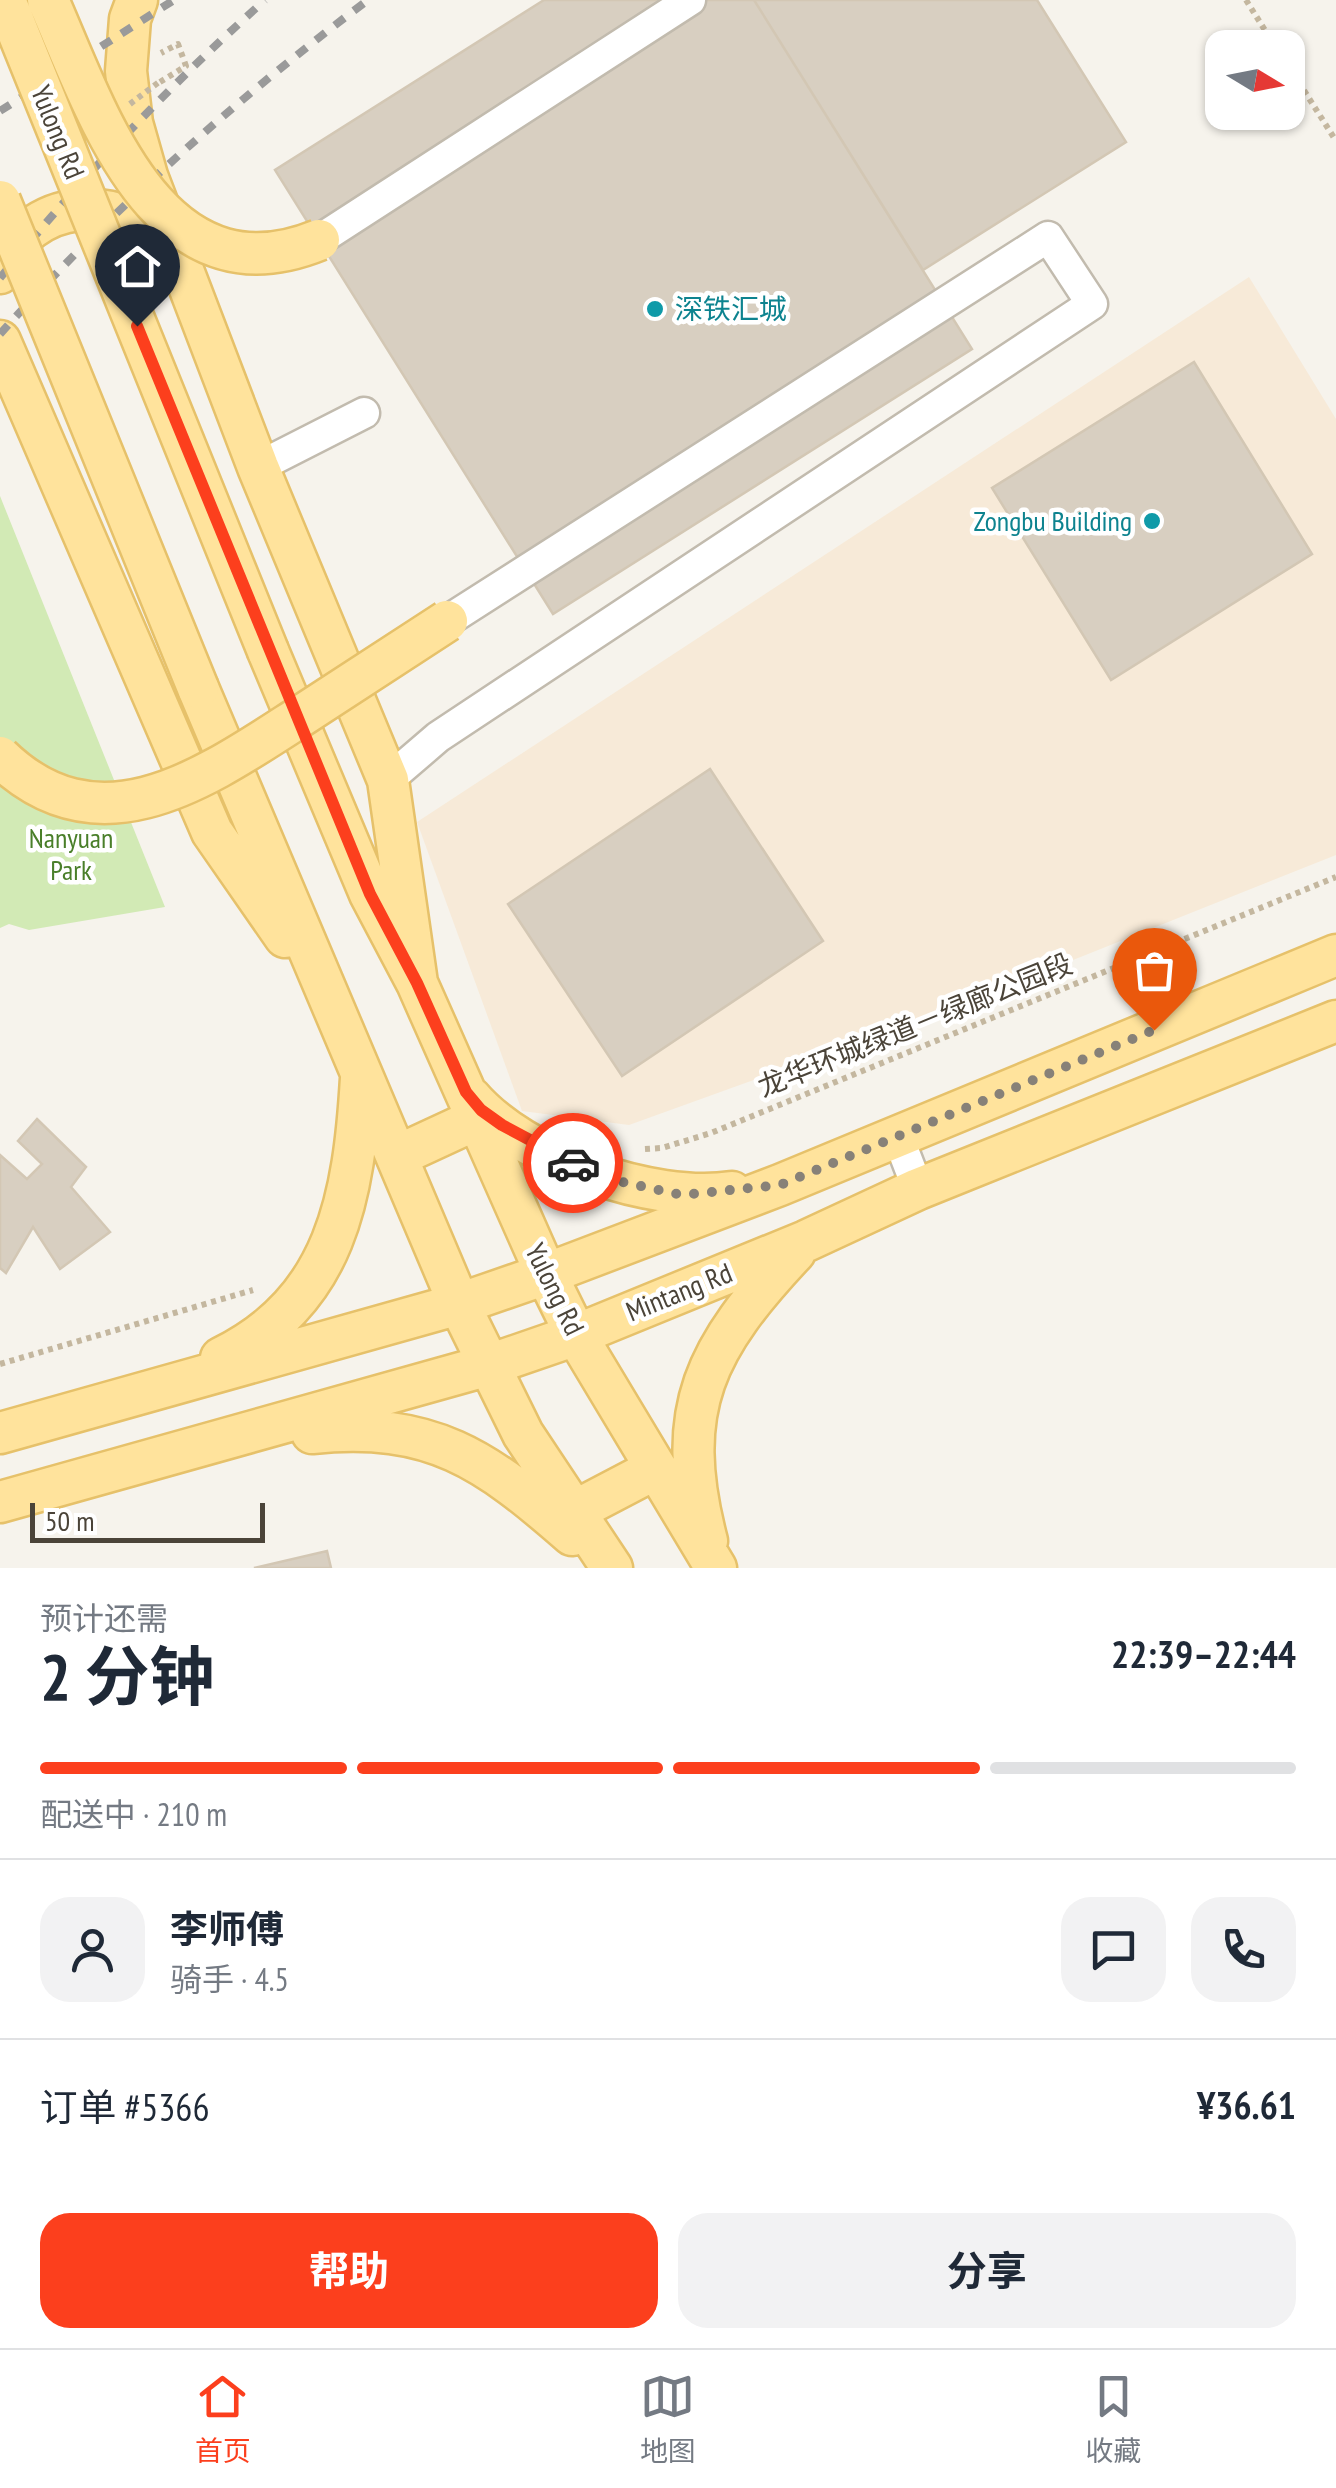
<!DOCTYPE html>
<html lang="zh">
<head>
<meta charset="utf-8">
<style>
  body { margin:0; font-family:"PT Sans Narrow","Noto Sans SC",sans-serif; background:#f2f2f3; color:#1f2937; height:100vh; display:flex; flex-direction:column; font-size:38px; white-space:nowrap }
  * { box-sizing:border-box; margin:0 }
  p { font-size:32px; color:#747a83 }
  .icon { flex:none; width:55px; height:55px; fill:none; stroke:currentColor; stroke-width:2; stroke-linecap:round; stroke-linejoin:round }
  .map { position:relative; height:1568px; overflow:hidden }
  .drawer { display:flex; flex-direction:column; background:#fff; flex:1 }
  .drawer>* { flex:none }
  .needle { width:65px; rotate:100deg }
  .controls { position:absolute; left:1205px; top:30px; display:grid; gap:20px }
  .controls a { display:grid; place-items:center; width:100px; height:100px; border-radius:20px; background:#fff; box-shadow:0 2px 8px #0004; font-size:50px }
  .scale { position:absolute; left:30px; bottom:25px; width:235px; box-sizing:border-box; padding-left:10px; border:5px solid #4b4439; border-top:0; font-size:28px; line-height:35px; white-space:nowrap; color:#4b4439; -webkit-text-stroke:8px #fff; paint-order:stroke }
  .pin { position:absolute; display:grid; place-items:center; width:85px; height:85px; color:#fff; margin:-102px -42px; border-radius:50% 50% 50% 0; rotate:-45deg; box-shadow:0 0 10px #0007 }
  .pin .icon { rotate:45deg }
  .courier { position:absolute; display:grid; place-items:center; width:100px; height:100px; margin:-50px; border:8px solid #fc3f1d; border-radius:50%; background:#fff; color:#222; box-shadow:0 2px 12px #0007 }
  .headline em { font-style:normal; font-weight:700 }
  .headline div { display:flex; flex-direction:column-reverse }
  .headline { display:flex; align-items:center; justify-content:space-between; height:170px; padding:0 40px }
  h1 { font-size:65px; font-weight:700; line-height:75px }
  .bar { display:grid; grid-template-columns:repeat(4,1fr); gap:15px 10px; align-content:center; height:120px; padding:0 40px }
  .bar i { height:12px; border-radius:8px; background:#e0e1e3 }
  .bar .current { background:#fc3f1d }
  .bar p { grid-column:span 4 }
  .line { display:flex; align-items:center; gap:25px; padding:0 40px; border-top:2px solid #e0e1e3 }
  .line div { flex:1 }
  .round { display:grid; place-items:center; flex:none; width:105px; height:105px; border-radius:30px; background:#f2f2f3 }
  .button { display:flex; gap:20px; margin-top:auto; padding:20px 40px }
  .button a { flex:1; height:115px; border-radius:30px; background:#fc3f1d; color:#fff; font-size:40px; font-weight:700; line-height:115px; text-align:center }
  .button a+a { background:#f2f2f3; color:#1f2937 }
  .menu { display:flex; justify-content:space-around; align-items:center; height:140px; border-top:2px solid #e0e1e3; background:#fff; font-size:28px; color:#747a83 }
  .menu a { display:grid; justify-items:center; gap:5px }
  .menu .current { color:#fc3f1d }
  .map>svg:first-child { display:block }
  .commercial { fill:#f7ead8 }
  .green { fill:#d2eab5 }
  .building { fill:#d8cfc1; stroke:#d3c7b4; stroke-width:2.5 }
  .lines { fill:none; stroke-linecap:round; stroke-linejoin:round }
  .minor-casing { stroke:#c2bbae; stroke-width:35 }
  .major-casing { stroke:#e6c16a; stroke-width:45 }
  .path { stroke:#c4b79f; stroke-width:6; stroke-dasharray:5 5; stroke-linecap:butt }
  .minor { stroke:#fff; stroke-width:30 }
  .major { stroke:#ffe39c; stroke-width:40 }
  .rail { stroke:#9a9a9a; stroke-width:8; stroke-dasharray:12 12; stroke-linecap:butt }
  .major-bridge-casing { stroke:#e6c16a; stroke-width:45; stroke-linecap:butt }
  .path-bridge { stroke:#c4b79f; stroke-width:6; stroke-dasharray:5 5; stroke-linecap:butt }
  .major-bridge { stroke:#ffe39c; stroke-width:40 }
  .done { stroke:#878178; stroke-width:10; stroke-dasharray:0 18 }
  .route { stroke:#fc3f1d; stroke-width:12 }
  .culture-dot { fill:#0f9aa8; stroke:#fff; stroke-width:4 }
  .labels { text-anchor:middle; stroke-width:9; stroke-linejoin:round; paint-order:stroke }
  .street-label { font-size:28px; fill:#4b4439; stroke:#fff }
  .culture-label { font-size:28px; fill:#0d838f; stroke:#fff; text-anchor:start }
  .park-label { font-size:28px; fill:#4a7f2a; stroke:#fff }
</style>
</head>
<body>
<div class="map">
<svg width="1336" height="1568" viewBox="0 0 1336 1568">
  <rect width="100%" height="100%" fill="#f6f3ec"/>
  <path class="commercial" d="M1249 277 1336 419V855L950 1009 629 1125 522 1111 417 822Z"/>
  <path class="green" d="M0 496 165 907 29 930 9 924 0 928Z"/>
  <path class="building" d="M544 0H754L972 349 553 614 275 170Z
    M754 0H1037L1126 142 923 270Z
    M1194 362 1312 554 1111 680 992 488Z
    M710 769 823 941 622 1076 508 904Z
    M37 1119 86 1167 71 1187 110 1232 60 1269 33 1227 6 1273 0 1268V1155L27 1179 42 1164 18 1141Z
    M327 1551 331 1568H254Z"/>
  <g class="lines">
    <g class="minor-casing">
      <path id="minor" d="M319 240 690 0
        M258 467 364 413
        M388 780 438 737 1092 304 1048 237 447 621
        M898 1137 918 1189"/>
    </g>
    <g class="major-casing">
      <path id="major" d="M137 0 130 19 126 71 132 123 147 176 258 467 388 780 417 983
        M0 273C26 196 126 189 171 252
        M0 341 212 832 285 937
        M268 651 370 894 417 983 546 1274 576 1335 716 1568
        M198 688 459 1304 523 1434 612 1568
        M470 1097C523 1159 652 1204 732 1192
        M397 1156 477 1119
        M221 1358C337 1301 354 1196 361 1078
        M0 1433 459 1304 546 1274 780 1185 1336 955
        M312 1433C432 1421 485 1459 572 1535
        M0 1502 489 1365 576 1335 806 1241 918 1189 1336 1021
        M573 1512 655 1469
        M707 1541C672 1408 706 1347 795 1252"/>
    </g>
    <path class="path" d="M1246 0 1276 48
      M1288 65 1336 141
      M160 82 186 66 178 44 161 53
      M645 1149 662 1148 711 1133 1336 877
      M0 1364 253 1290"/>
    <use href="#minor" class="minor"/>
    <use href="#major" class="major"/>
    <path class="rail" d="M0 19 30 0
      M0 111 174 0
      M0 278C81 178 169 86 265 0
      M0 334C111 210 235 100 368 0"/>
    <g class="major-bridge-casing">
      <path id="major-bridge" d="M5 0 268 651
        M48 0C97 111 157 306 319 240
        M0 201 198 688
        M0 757C99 853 205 778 298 718 347 686 397 654 447 621"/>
    </g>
    <path class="path-bridge" d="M130 104 159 82"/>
    <use href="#major-bridge" class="major-bridge"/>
  </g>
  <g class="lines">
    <path class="done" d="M573 1163 622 1182 682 1195 780 1185 1154 1030"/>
    <path class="route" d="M137 326 370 894 417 983 466 1092 481 1110 502 1125 573 1163"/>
  </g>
  <g class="culture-dot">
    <circle cx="655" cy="309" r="10"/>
    <circle cx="1152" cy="521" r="10"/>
  </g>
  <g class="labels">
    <g class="street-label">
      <text transform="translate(58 132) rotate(68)" y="10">Yulong Rd</text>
      <text transform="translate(915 1025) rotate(-22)" y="10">龙华环城绿道－绿廊公园段</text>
      <text transform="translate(555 1289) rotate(64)" y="10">Yulong Rd</text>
      <text transform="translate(679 1292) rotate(-22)" y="10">Mintang Rd</text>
    </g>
    <g class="culture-label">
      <text x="675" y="319">深铁汇城</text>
      <text x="1132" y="531" text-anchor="end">Zongbu Building</text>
    </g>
    <g class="park-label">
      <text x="71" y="848">Nanyuan<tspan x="71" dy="32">Park</tspan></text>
    </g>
  </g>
</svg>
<div class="controls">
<a><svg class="needle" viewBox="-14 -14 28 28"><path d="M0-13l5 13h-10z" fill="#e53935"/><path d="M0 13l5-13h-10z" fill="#747a83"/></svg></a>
</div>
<div class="scale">50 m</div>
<div class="pin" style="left:1154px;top:1030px;background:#ea580c"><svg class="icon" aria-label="bag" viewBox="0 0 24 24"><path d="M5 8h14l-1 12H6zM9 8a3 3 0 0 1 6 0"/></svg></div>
<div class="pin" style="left:137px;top:326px;background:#1f2937"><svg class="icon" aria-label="home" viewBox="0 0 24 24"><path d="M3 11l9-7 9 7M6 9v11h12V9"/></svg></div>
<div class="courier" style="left:573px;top:1163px"><svg class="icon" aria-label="car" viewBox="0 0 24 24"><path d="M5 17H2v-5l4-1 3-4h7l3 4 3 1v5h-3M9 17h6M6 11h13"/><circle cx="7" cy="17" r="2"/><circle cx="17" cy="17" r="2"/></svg></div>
</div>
<section class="drawer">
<div class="headline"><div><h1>2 分钟</h1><p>预计还需</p></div><em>22:39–22:44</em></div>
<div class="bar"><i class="current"></i><i class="current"></i><i class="current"></i><i></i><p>配送中 · 210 m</p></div>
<div class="line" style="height:180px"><a class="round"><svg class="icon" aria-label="person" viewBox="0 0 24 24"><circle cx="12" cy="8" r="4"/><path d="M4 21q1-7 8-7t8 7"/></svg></a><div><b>李师傅</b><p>骑手 · 4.5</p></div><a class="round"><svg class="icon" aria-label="chat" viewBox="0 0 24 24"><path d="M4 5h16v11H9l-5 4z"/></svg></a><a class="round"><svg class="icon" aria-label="phone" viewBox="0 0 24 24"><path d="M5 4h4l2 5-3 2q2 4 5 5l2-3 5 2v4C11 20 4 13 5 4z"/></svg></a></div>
<div class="line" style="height:130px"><div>订单 #5366</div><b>¥36.61</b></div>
<div class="button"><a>帮助</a><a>分享</a></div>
</section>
<nav class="menu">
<a class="current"><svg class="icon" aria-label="home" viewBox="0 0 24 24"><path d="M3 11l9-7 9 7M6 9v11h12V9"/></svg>首页</a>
<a><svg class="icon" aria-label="map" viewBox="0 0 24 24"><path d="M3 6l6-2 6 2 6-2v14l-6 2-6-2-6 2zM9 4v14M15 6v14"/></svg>地图</a>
<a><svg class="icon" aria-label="saved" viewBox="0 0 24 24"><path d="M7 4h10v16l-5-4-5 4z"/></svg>收藏</a>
</nav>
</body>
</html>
